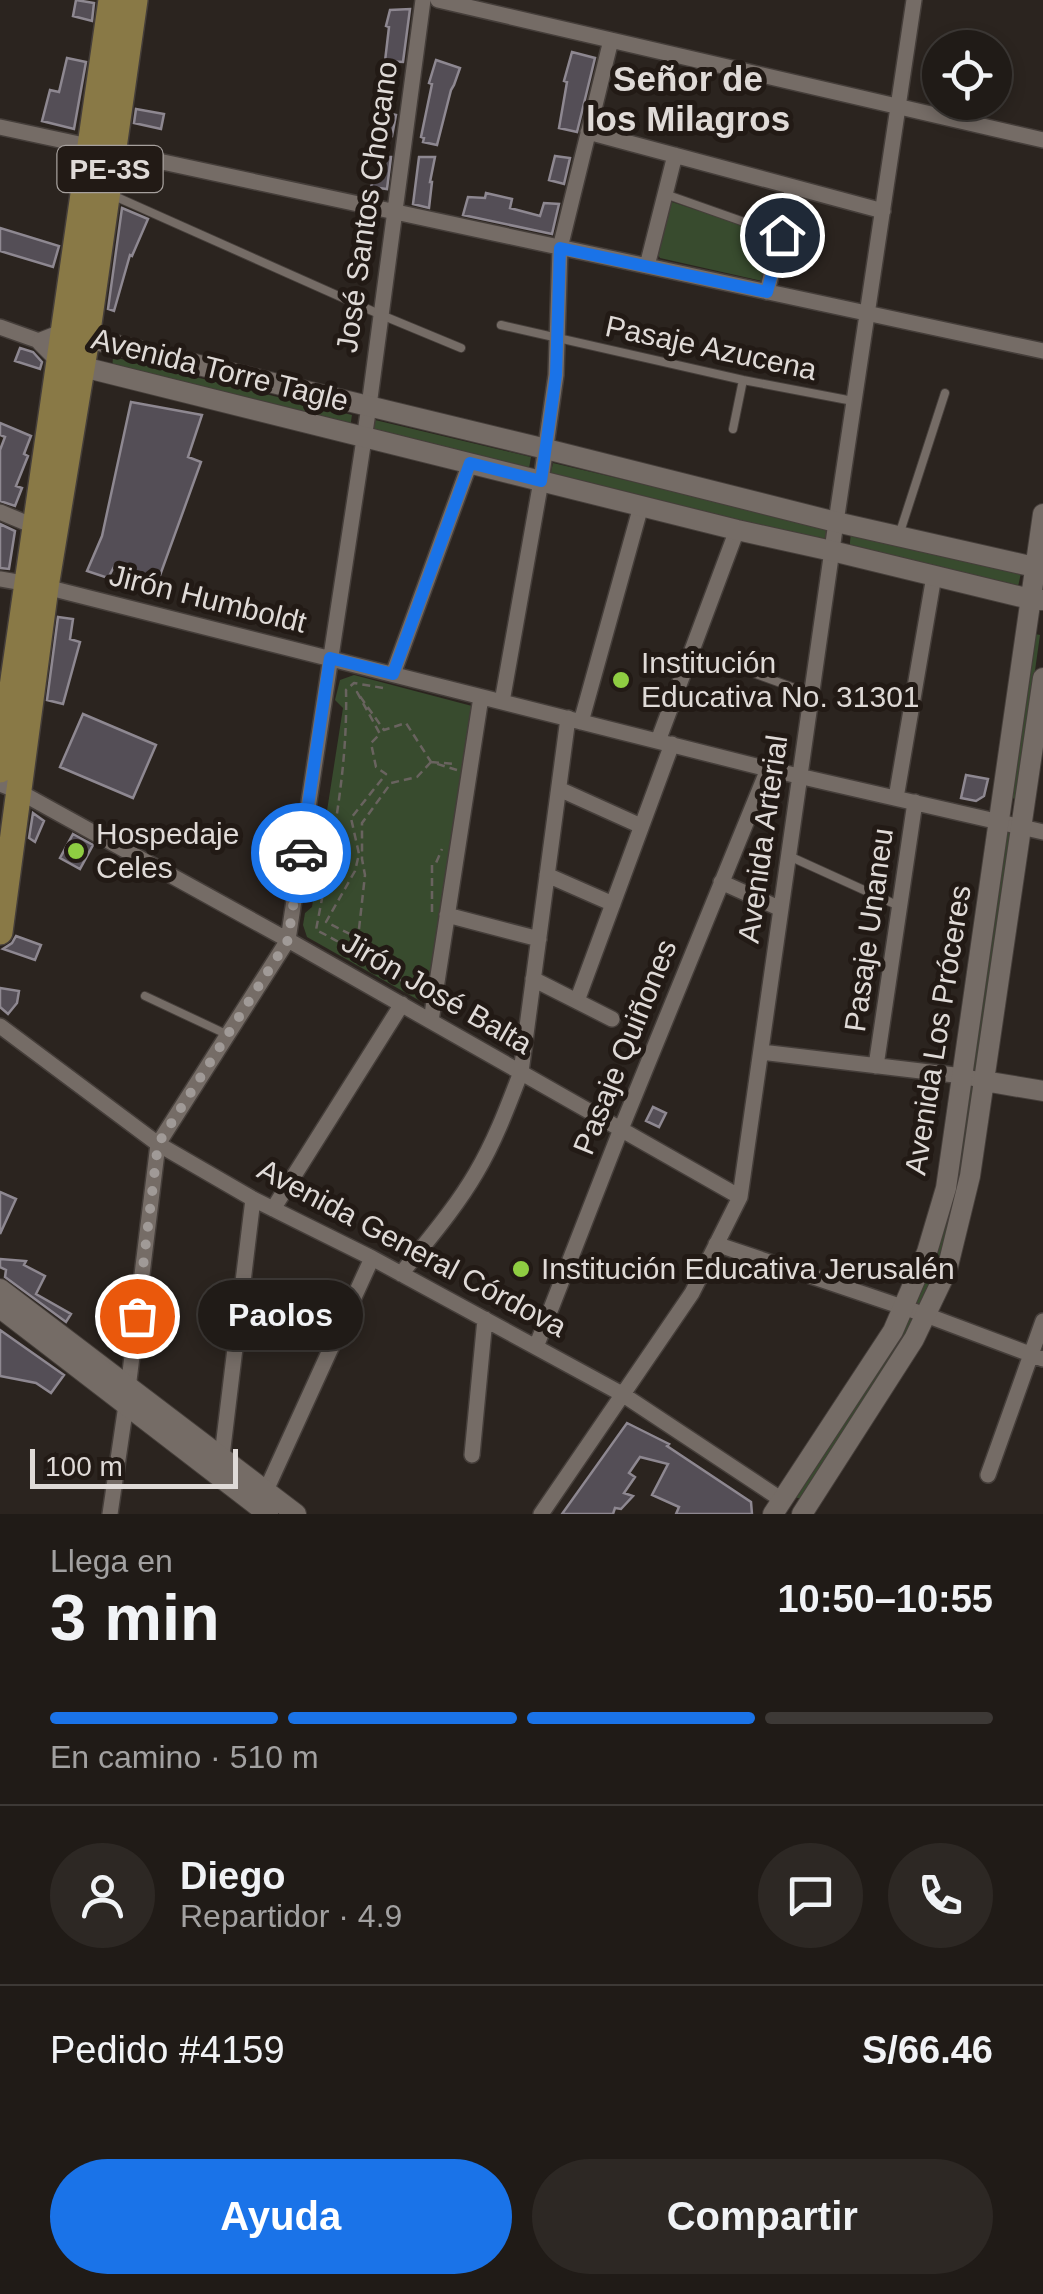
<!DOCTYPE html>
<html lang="es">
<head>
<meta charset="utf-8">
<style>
  body { margin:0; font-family:Helvetica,sans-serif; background:#2d2824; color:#f1f3f6; height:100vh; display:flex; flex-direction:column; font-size:38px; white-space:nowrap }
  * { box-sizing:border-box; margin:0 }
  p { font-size:32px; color:#a2a1a1 }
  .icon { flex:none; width:55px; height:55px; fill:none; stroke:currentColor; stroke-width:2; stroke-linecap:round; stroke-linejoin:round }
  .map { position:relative; height:1514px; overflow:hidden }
  .sheet { display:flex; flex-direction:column; background:#201b17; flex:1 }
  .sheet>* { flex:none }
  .buttons { position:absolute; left:922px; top:30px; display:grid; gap:20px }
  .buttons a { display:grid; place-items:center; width:90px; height:90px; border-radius:50%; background:#201b17; box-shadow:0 5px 15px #0003,0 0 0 2px #3d3936; font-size:50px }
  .scale { position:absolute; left:30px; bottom:25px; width:208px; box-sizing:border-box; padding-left:10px; border:5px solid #dfdad7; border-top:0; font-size:28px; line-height:35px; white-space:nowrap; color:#dfdad7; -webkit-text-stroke:8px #221a15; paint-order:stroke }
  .pin { position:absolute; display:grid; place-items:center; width:85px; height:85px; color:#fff; margin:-42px; border:5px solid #fff; border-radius:50%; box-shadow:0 2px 10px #0007 }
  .courier { position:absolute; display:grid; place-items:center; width:100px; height:100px; margin:-50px; border:8px solid #1a73e8; border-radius:50%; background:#fff; color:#222; box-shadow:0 2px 12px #0007 }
  .bubble { position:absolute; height:70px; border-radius:35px; background:#201b17; box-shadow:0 5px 15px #0003,0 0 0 2px #3d3936; font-size:32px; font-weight:800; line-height:70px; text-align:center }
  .overview em { font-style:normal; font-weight:800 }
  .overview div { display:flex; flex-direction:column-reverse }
  .overview { display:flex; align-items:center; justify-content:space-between; height:170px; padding:0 50px }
  h1 { font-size:65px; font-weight:800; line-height:75px }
  .bar { display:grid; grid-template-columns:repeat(4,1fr); gap:15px 10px; align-content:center; height:120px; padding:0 50px }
  .bar i { height:12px; border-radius:8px; background:#3d3936 }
  .bar .current { background:#1a73e8 }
  .bar p { grid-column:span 4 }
  .line { display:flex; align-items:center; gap:25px; padding:0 50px; border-top:2px solid #3d3936 }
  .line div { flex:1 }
  .round { display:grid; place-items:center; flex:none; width:105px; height:105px; border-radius:52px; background:#2d2824 }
  .button { display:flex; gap:20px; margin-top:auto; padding:20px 50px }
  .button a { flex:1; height:115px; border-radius:60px; background:#1a73e8; color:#fff; font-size:40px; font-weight:800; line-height:115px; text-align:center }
  .button a+a { background:#2d2824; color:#f1f3f6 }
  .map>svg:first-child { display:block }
  .green { fill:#384b2e }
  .building { fill:#544e56; stroke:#8e8891; stroke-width:2.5 }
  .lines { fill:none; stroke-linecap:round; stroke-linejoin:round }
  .service-casing { stroke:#453e3a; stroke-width:10 }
  .minor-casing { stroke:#453e3a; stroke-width:18 }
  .tertiary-casing { stroke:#453e3a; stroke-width:22 }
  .primary-casing { stroke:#453e3a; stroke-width:28 }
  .path { stroke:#69635f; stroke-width:2.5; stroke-dasharray:8 5; stroke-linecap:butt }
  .service { stroke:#756c66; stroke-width:8 }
  .minor { stroke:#756c66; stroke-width:15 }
  .tertiary { stroke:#756c66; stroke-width:20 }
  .primary { stroke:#897946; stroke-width:25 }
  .done { stroke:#a09a97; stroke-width:10; stroke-dasharray:0 18 }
  .route { stroke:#1a73e8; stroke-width:12 }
  .poi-dot { fill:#8fcd42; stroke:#221a15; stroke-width:4 }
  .labels { text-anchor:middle; stroke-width:10; stroke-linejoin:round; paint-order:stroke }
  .shield { fill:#221a15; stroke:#a6a09d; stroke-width:2.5 }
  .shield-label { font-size:28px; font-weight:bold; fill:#dfdad7 }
  .street-label { font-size:30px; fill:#dfdad7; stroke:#221a15 }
  .poi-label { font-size:30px; fill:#dfdad7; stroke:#221a15; text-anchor:start }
  .quarter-label { font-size:35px; font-weight:bold; fill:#dfdad7; stroke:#221a15 }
</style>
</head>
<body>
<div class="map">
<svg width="1043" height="1514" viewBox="0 0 1043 1514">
  <rect width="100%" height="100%" fill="#2b241f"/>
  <path class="green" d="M669 201 776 236 766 279 762 281 660 258 657 253Z
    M113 357 352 415 350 428 112 370Z
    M375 420 531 457 528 474 371 433Z
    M553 463 830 528 825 546 549 480Z
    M851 533 1021 573 1017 591 849 551Z
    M1035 634 1040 635 1017 799 1011 798Z
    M354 675 472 706 474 709 432 998 422 1002 307 937 303 925 305 913 312 907 343 708 335 700 340 680Z
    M1011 830 978 1073 972 1072 1004 831Z
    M977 1086 958 1207 921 1306H914L966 1087Z
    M906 1314 917 1318 803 1498H796Z"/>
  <path class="building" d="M76 0 94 3 92 21 73 16Z
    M410 9 403 62 385 61 389 27 386 26 390 10Z
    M572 52 595 58 577 132 559 128 567 82 564 81Z
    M67 58 86 62 74 129 42 121 50 90 59 92Z
    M436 60 460 68 454 85 451 90 437 145 423 142 424 138 421 137 432 84 429 83Z
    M136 109 164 114 161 129 134 123Z
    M379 111 396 115 392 136 374 132Z
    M555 156 570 158 564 184 549 180Z
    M381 157H391L387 189 371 187Z
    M419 157H435L430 182H432L429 208 413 204Z
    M486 193 512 199 510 208 540 216 544 203 559 204 552 234 463 215 468 197 485 198Z
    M122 208 148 219 132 256 130 255 114 311 108 309Z
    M0 228 59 246 53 267 0 251Z
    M20 348 33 352 42 362 40 369 15 361Z
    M131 402 202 415 188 457 201 462 158 581 115 565 108 578 87 571 102 536Z
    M0 423 31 436 24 454 28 456 16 486 22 488 15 506 0 501V450L5 437 0 435Z
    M0 524 15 531 9 569 0 568Z
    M58 617 73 619 70 639 80 642 63 704 47 700Z
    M83 714 156 745 133 798 60 767Z
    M966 775 988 779 984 796 976 801 961 798Z
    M33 813 44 821 35 842 29 838Z
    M73 834 93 845 80 869 60 858Z
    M16 936 41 945 35 960 3 949 12 943Z
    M0 988 19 991 17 1003 8 1014 0 1007Z
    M653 1107 666 1113 659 1127 646 1121Z
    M0 1192 16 1199 0 1234Z
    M0 1259 26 1261 24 1265 45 1276 36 1294 71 1314 66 1322 5 1277 6 1270 0 1267Z
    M0 1330 64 1375 51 1393 36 1383 0 1376Z
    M627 1423 669 1444 667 1446 751 1502 752 1514H676L679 1507 652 1495 668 1464 640 1457 629 1473 635 1477 624 1493 633 1496 621 1509 615 1508 613 1514H562Z"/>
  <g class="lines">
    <g class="service-casing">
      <path id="service" d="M665 194 781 235
        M112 195 379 314 461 348
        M501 325 743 380 853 401
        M733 429 743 380
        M900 532 945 393
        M745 670 811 694
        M789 856 899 906
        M145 996 226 1034"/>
    </g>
    <g class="minor-casing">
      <path id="minor" d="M438 0 1043 140
        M0 127 1043 351
        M588 132 883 211
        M647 266 675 155
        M767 292 793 187
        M0 327 42 342
        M0 512 36 527
        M0 579 46 587 768 769 1043 832
        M393 674 470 463
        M502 702 541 481 556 375 560 248 611 40
        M581 722 641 506
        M658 741 737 530
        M0 784 18 791 288 940 740 1197
        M559 789 641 826
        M896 798 934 576
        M547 875 613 904
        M721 882 781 909
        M447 915 539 939
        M533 979 612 1019
        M577 1001 672 744
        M431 1021 481 697
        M0 1026 158 1144 253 1199 372 1258 622 1394 782 1500
        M761 1052 963 1076 984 1081
        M876 1066 915 802
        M273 1209 402 1004
        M716 1244 926 1315 1043 1359
        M401 1274C427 1241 455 1209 476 1173 495 1141 508 1106 521 1072L568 718
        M536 1347 621 1129 768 769
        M472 1455 485 1319
        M222 1456 253 1199
        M988 1475 1043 1321
        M263 1497 372 1258
        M110 1514 126 1405 158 1144 288 940 369 406 423 0
        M541 1514 692 1293 740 1197 836 522 914 0"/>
    </g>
    <g class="tertiary-casing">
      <path id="tertiary" d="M1043 569 836 522 546 449 87 338 65 333 42 342 61 361 83 367 737 530 832 551 1030 599 1043 600
        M984 1081 1043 1091
        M0 1289 296 1514
        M0 1308 268 1514
        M773 1514 893 1331 927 1252 946 1188 1043 514
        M802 1514 914 1339 947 1270 970 1176 1043 678"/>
    </g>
    <g class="primary-casing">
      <path id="primary" d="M0 770 111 0
        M0 932 46 587 87 338 135 0"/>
    </g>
    <path class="path" d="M383 688 354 683 346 690C348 771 331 851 316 930 353 948 385 972 421 992
      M431 762 455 764
      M431 762 417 777 391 783 362 823V859L365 875 358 938 326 922 355 871 359 854 351 818 386 774 376 767 371 743 380 734 357 692 384 730 406 723 431 762 457 770
      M432 912V865L436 863 442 849"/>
    <use href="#service" class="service"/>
    <use href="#minor" class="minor"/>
    <use href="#tertiary" class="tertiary"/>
    <use href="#primary" class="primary"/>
  </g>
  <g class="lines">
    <path class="done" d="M137 1316 158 1144 288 940 301 853"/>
    <path class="route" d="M301 853 330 658 393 674 470 463 541 481 556 375 560 248 767 292 782 235"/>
  </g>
  <g class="poi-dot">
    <circle cx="621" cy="680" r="10"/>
    <circle cx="76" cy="851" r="10"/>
    <circle cx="521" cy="1269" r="10"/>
  </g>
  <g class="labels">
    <rect class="shield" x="57.5" y="146" width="105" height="46" rx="8"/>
    <g class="shield-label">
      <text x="110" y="179">PE-3S</text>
    </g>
    <g class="street-label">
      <text transform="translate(367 207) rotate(-82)" y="10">José Santos Chocano</text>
      <text transform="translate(711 348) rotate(12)" y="10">Pasaje Azucena</text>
      <text transform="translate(220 370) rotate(14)" y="10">Avenida Torre Tagle</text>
      <text transform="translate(208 599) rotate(14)" y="10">Jirón Humboldt</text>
      <text transform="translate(763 839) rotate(-82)" y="10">Avenida Arterial</text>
      <text transform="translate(869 930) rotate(-82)" y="10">Pasaje Unaneu</text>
      <text transform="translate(437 993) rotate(30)" y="10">Jirón José Balta</text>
      <text transform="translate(938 1030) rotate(-81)" y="10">Avenida Los Próceres</text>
      <text transform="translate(625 1047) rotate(-68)" y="10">Pasaje Quiñones</text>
      <text transform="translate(412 1248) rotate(28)" y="10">Avenida General Córdova</text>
    </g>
    <g class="poi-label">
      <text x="641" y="673">Institución<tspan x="641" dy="34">Educativa No. 31301</tspan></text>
      <text x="96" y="844">Hospedaje<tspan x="96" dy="34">Celes</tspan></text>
      <text x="541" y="1279">Institución Educativa Jerusalén</text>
    </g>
    <g class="quarter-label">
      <text x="688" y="91">Señor de<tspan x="688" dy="40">los Milagros</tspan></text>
    </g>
  </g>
</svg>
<div class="buttons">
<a><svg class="icon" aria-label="locate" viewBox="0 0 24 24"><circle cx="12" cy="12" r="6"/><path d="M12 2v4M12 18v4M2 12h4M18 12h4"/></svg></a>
</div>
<div class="scale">100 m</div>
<div class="pin" style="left:137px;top:1316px;background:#ea580c"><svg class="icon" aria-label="bag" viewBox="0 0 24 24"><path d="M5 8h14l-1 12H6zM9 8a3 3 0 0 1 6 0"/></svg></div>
<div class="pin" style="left:782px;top:235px;background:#1f2937"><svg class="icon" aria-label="home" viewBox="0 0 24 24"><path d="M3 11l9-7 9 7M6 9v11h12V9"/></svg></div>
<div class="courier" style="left:301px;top:853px"><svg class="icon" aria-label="car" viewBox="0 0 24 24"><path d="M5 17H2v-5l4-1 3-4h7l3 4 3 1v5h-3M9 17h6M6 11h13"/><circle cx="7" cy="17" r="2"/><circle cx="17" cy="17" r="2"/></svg></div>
<div class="bubble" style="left:198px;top:1280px;width:165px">Paolos</div>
</div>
<section class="sheet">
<div class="overview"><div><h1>3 min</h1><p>Llega en</p></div><em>10:50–10:55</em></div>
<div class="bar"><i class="current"></i><i class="current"></i><i class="current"></i><i></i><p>En camino · 510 m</p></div>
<div class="line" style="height:180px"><a class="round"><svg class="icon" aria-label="person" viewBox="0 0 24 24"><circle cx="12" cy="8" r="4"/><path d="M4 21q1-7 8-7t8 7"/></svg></a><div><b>Diego</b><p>Repartidor · 4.9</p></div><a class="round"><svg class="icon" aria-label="chat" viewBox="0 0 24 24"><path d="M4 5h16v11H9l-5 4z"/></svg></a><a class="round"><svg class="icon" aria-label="phone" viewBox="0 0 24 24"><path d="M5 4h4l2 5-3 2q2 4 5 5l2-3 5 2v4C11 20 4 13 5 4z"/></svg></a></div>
<div class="line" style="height:130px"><div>Pedido #4159</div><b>S/66.46</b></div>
<div class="button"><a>Ayuda</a><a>Compartir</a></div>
</section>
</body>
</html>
